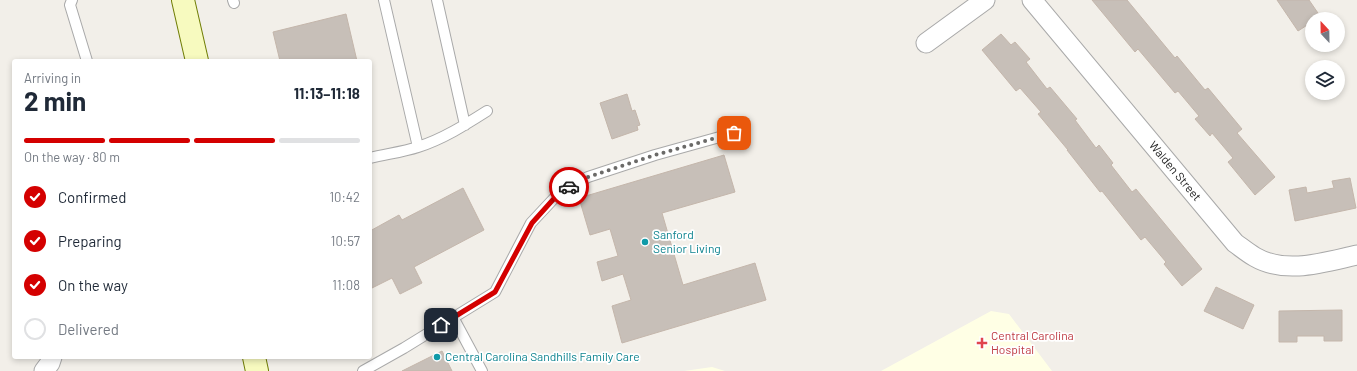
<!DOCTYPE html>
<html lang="en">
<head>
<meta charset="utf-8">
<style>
  body { margin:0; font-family:Barlow,sans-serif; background:#f2f2f3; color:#1f2937; height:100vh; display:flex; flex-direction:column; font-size:15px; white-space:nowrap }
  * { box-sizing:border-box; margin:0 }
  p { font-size:13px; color:#747a83 }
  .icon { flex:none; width:22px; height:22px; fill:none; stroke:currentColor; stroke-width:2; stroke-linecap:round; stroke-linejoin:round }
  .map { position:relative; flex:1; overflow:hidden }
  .panel { position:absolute; left:12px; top:59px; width:360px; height:300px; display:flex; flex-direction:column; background:#fff; border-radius:4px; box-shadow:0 2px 6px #0003 }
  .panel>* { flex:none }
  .needle { width:26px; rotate:338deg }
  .tools { position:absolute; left:1305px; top:12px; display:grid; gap:8px }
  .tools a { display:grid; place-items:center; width:40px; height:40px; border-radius:50%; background:#fff; box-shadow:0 2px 6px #0003; font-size:20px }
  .pin { position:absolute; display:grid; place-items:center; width:34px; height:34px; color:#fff; margin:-17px; border-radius:8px; box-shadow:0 2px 6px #0006 }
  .courier { position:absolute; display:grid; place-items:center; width:40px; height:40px; margin:-20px; border:3px solid #d40000; border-radius:50%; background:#fff; color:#222; box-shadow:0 1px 5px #0007 }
  .summary em { font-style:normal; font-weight:700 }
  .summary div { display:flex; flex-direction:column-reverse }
  .summary { display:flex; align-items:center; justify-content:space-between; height:68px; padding:0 12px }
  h1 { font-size:26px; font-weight:700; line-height:30px }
  .bar { display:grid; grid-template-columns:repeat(4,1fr); gap:6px 4px; align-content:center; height:48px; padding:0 12px }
  .bar i { height:5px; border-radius:3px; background:#e0e1e3 }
  .bar .selected { background:#d40000 }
  .bar p { grid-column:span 4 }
  ol { padding:0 12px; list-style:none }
  li { display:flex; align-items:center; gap:12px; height:44px }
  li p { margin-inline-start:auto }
  li .icon { padding:4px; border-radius:50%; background:#d40000; color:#fff; stroke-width:4 }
  li:last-child { color:#747a83 }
  li i { width:22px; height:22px; border:2px solid #e0e1e3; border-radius:50% }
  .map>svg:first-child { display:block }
  .education { fill:#ffffe5 }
  .building { fill:#c7bfb8; stroke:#c4b6ab }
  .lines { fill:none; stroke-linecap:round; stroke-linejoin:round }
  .service-casing { stroke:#a9a9a9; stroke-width:12 }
  .minor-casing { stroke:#a9a9a9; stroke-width:21 }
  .secondary-casing { stroke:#707d05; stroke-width:24 }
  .service { stroke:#fff; stroke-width:10 }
  .minor { stroke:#fff; stroke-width:19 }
  .secondary { stroke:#f7fabf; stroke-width:22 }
  .done { stroke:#6b6a68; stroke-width:4; stroke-dasharray:0 7.2 }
  .route { stroke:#d40000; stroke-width:5 }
  .culture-dot { fill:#0f9aa8; stroke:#fff; stroke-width:1.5 }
  .health-dot { fill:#e0444e; stroke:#fff; stroke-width:1.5 }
  .labels { text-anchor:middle; stroke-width:3.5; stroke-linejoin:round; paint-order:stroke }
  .street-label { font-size:12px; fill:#222; stroke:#fff }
  .culture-label { font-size:12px; fill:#0d838f; stroke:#fff; text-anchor:start }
  .health-label { font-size:12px; fill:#be3a42; stroke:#fff; text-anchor:start }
</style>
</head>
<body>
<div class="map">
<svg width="1357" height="371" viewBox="0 0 1357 371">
  <rect width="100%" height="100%" fill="#f2efe9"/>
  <path class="education" d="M991 311 1009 314 1052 371H881Z
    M712 367 725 371H684Z"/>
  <path class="building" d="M1092 0H1127L1175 58 1177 56 1205 90 1208 88 1242 129 1237 133 1275 177 1255 195 1228 162 1233 158 1212 133 1210 136 1195 119 1199 116 1178 91 1175 93 1138 49 1135 52Z
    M1277 0H1309L1320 16 1316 19H1312V22L1298 31Z
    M346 14 357 61H280L273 32Z
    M1001 34 1011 45 1015 42 1030 59 1026 62 1047 89 1050 87 1077 119 1075 120 1096 148 1099 145 1113 163 1111 165 1132 192 1136 189 1202 269 1182 286 1164 264 1166 262 1145 237 1141 240 1102 191 1100 192 1067 150H1068L1038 114 1041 112 1020 88 1016 91 982 50Z
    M627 94 632 111 635 110 640 125 637 126 638 130 612 139 600 103Z
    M724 155 735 192 662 213 683 285 755 263 766 300 622 343 612 306 631 300 623 274 602 281 597 262 618 256 610 229 590 235 579 198Z
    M1350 178 1356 208 1295 221 1289 190 1306 187 1307 193 1334 188 1332 181Z
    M463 188 484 230 414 267 422 283 400 294 392 278 370 289V231L399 215 402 220Z
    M1216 287 1254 305 1243 329 1204 311Z
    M1342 310V341H1324V336H1297V342H1279V311Z
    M442 351 452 371H402Z"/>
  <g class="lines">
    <g class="service-casing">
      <path id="service" d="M72 0 70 5 87 61
        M233 0 234 3
        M384 0 418 147
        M437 0 465 125
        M370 158C386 154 403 152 418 147 443 139 465 125 487 111
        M453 317 482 371
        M363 371 404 348 495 292 531 223 559 193 588 177 655 155 734 133"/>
    </g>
    <g class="minor-casing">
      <g id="minor">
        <path id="s1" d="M1032 0 1235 243C1242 248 1248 253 1255 257 1286 275 1325 262 1357 255"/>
        <path d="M926 43 985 0"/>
        <path d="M44 371 50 363 52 357"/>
      </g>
    </g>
    <g class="secondary-casing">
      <path id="secondary" d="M183 0 197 61
        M254 357 257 371"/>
    </g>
    <use href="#service" class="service"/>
    <use href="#minor" class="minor"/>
    <use href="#secondary" class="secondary"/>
  </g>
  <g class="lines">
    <path class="done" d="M569 187 588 177 655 155 734 133"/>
    <path class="route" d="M441 325 495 292 532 223 559 193 569 187"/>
  </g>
  <g class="culture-dot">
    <circle cx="645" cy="242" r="4"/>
    <circle cx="437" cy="357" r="4"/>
  </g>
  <path class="health-dot" d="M980 337h4v4h4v4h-4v4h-4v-4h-4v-4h4z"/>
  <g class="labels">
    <g class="street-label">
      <text dy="4" stroke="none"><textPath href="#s1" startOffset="223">Walden Street</textPath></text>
    </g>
    <g class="culture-label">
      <text x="653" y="239">Sanford<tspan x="653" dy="14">Senior Living</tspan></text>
      <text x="445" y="361">Central Carolina Sandhills Family Care</text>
    </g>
    <g class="health-label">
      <text x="991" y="340">Central Carolina<tspan x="991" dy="14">Hospital</tspan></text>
    </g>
  </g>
</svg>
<div class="tools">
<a><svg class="needle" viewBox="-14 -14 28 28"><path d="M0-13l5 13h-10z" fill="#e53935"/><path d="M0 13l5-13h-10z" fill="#747a83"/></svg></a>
<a><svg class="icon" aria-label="layers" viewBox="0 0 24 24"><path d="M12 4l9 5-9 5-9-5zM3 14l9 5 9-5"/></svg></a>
</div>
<div class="pin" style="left:734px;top:133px;background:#ea580c"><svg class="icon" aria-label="bag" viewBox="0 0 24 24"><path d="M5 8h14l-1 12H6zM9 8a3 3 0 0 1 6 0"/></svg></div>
<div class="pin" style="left:441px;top:325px;background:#1f2937"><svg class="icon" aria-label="home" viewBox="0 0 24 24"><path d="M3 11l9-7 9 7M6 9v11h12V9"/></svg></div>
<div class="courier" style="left:569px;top:187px"><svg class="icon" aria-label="car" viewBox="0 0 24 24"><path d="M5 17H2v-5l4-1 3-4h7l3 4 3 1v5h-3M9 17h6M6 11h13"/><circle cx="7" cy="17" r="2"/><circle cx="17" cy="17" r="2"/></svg></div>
<section class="panel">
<div class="summary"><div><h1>2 min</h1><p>Arriving in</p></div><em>11:13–11:18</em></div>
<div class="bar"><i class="selected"></i><i class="selected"></i><i class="selected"></i><i></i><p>On the way · 80 m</p></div>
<ol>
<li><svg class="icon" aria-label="check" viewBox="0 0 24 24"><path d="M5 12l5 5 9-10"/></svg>Confirmed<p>10:42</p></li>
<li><svg class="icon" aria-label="check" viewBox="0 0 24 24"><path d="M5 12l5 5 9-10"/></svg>Preparing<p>10:57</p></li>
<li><svg class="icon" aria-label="check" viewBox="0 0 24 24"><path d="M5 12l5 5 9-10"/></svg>On the way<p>11:08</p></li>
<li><i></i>Delivered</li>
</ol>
</section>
</div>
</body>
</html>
